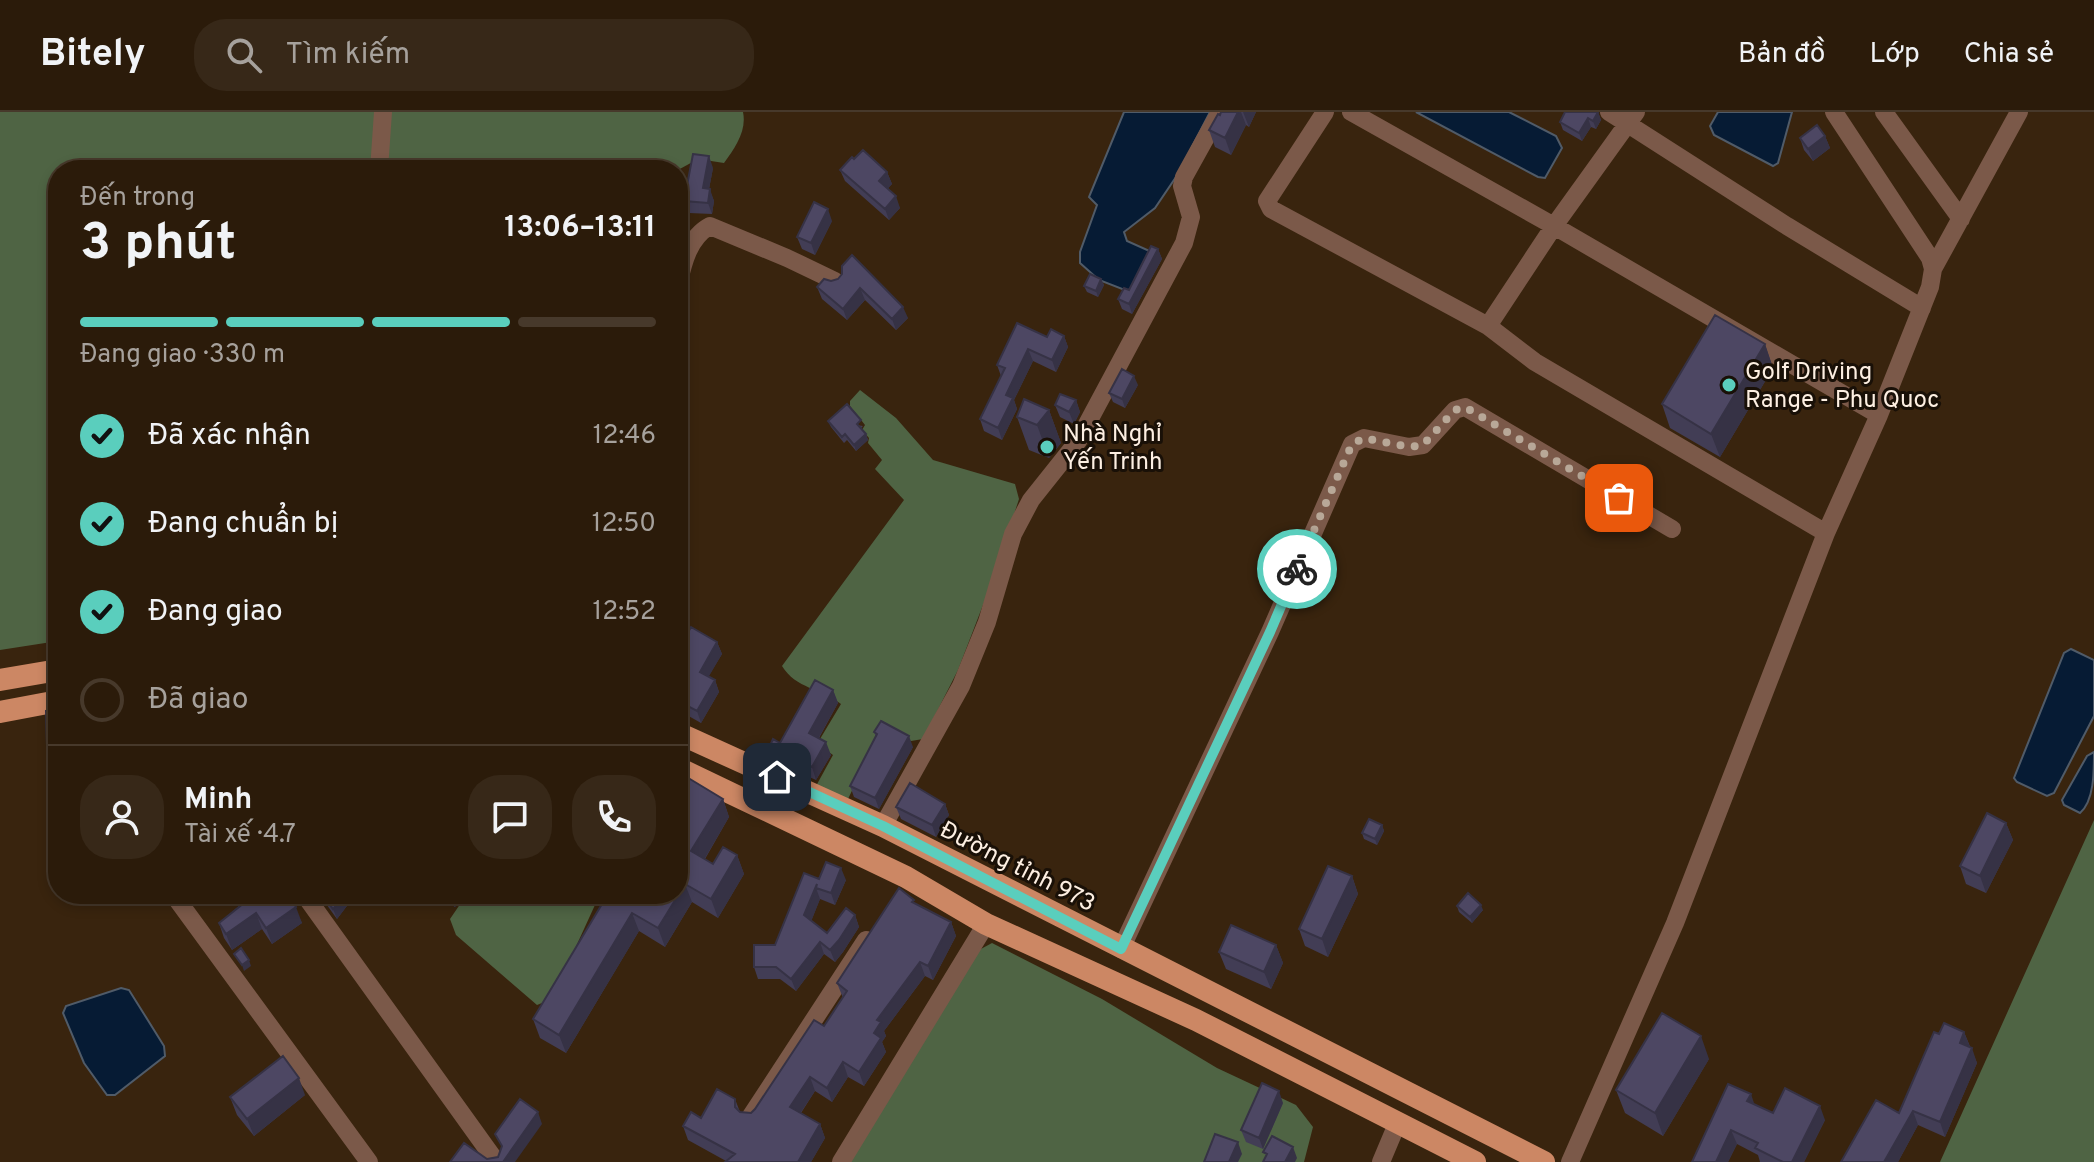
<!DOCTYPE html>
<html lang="vi">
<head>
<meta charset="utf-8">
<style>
  body { margin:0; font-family:Overpass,sans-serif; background:#372818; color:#f1f3f6; height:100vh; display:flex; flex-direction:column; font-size:30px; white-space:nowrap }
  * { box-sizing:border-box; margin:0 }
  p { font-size:26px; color:#a6a19c }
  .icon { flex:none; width:44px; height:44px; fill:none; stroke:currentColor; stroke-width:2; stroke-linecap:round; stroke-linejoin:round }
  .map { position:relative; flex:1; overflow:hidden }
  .details { position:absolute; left:48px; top:48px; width:640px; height:744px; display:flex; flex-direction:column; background:#2b1b0a; border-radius:32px; box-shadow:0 4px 12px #0003,0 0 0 2px #47392b }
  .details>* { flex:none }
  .pin { position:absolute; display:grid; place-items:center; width:68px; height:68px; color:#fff; margin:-34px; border-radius:16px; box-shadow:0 4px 12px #0006 }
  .courier { position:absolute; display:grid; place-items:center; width:80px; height:80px; margin:-40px; border:6px solid #5acebd; border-radius:50%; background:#fff; color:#222; box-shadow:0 2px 10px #0007 }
  .head em { font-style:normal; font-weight:700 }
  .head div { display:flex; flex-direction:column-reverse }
  .head { display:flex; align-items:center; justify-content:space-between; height:136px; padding:0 32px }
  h1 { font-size:52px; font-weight:700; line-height:60px }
  .bar { display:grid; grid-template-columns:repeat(4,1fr); gap:12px 8px; align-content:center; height:96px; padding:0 32px }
  .bar i { height:10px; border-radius:6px; background:#47392b }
  .bar .on { background:#5acebd }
  .bar p { grid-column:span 4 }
  .line { display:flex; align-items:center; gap:20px; padding:0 32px; border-top:2px solid #47392b }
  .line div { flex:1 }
  .round { display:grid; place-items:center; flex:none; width:84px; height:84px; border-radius:32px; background:#372818 }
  ol { padding:0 32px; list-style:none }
  li { display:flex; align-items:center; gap:24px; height:88px }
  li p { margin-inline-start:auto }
  li .icon { padding:8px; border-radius:50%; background:#5acebd; color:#111; stroke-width:4 }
  li:last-child { color:#a6a19c }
  li i { width:44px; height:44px; border:4px solid #47392b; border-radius:50% }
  header { display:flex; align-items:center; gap:48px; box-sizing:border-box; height:112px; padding:0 40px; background:#2b1b0a; border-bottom:2px solid #47392b }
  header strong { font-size:38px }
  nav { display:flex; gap:44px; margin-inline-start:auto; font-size:28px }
  .search { width:560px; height:72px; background:#372818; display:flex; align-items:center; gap:20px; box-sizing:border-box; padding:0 28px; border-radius:32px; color:#a6a19c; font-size:30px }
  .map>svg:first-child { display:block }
  .forest { fill:#4f6444 }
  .water { fill:#061b34; stroke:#505b68; stroke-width:2 }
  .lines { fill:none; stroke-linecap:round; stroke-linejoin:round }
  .minor { stroke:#7b5949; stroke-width:18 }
  .primary { stroke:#cc8764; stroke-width:22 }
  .wall { fill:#423d55 }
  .shaded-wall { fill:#363245 }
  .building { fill:#4d4763; stroke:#363245; stroke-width:2 }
  .done { stroke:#b8a898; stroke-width:8; stroke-dasharray:0 14.4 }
  .route { stroke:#5acebd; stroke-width:10 }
  .poi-dot { fill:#5acebd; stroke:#191007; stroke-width:3 }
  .labels { text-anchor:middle; stroke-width:6; stroke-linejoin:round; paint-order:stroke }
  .poi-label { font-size:24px; fill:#fdefe2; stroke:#191007; text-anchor:start }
  .street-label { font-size:24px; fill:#fdefe2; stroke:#191007 }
</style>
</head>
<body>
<header>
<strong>Bitely</strong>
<div class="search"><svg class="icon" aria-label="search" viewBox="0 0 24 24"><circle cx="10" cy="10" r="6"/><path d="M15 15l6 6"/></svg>Tìm kiếm</div>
<nav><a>Bản đồ</a><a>Lớp</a><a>Chia sẻ</a></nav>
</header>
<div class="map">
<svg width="2094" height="1050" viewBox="0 0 2094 1050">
  <rect width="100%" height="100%" fill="#39240e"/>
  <path class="forest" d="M0 0H743C747 19 735 36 724 51L698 47 678 58H58V529L0 538Z
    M860 278 896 306 933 348 1015 372 1019 387 993 467 958 558 923 627 911 629 881 618 848 687 816 674 833 643 817 632 841 592C821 576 796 577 782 554L904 388 875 357 882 348 868 331 869 326 862 318 865 313 850 294V289Z
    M2094 708V1050H1940Z
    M467 782H600L552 887 537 893 456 823 450 807Z
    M992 831 1102 887 1217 956 1296 993 1313 1015 1304 1050H850L979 838Z"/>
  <path class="water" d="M1124 0H1210L1178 62 1155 96 1124 120 1127 129 1154 141 1135 182 1099 168 1080 151V140L1097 93 1089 85Z
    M1416 0H1509L1556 24 1562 36 1545 66 1538 65Z
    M1718 0H1792L1778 51 1773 54 1714 23 1710 14Z
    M2071 537 2094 548V604L2054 681 2047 684 2017 670 2014 666 2064 541Z
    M2094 640C2094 661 2094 689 2080 701L2064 693 2062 688 2087 644Z
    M121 876 129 878 164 934 165 944 115 983H107L84 951 63 901 66 894Z"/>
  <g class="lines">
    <path class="minor" d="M1325 0 1267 89 1271 97 1488 214 1535 250 1826 421
      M1351 0 1554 114 1879 303
      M1609 0 1787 114 1922 196
      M1884 0 1961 107
      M379 58 383 0
      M1933 157 2019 0
      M678 173C683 151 689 125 710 114L787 146 835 169
      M1488 214 1554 114 1636 0
      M883 714 961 574 987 510 1013 422 1031 388 1078 329 1184 131 1191 105 1182 74 1184 65 1220 0
      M173 782 369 1050
      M304 782 495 1048
      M1121 837 1270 520 1352 332 1364 326 1409 335 1423 333 1455 298 1465 295 1672 417
      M751 1004 866 828
      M841 1050 986 812
      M1381 1050 1397 1012
      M1570 1050 1675 811 1826 421 1879 303 1930 175 1933 157 1930 146 1834 0"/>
    <path class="primary" d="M0 568 58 558
      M0 600 58 589
      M678 621 883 714 1544 1050
      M678 656 906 765 986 812 1196 908 1475 1050"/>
  </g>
  <path class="wall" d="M1221 0H1256L1249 15 1246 13 1231 43 1215 35 1209 18Z
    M1598 0 1601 8 1596 17 1591 15 1582 29 1563 18 1560 10Z
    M1825 24 1830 36 1813 49 1804 38 1800 26Z
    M854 47 887 60 892 72 888 76 900 96 889 108 845 69 840 58Z
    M713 56 709 77 714 89 712 102 689 101 684 89Z
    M832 109 815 143 802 137 797 125Z
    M1158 137 1162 147 1132 202 1122 197 1118 187 1129 178Z
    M842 162 908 206 896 218 865 188 847 208 822 187 817 175 838 167Z
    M1101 167 1104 173 1098 185 1087 180 1084 174Z
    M1064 224 1068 235 1056 260 1033 249 1014 288 1017 297 1002 328 984 319 980 307 1001 264 997 253 1047 225Z
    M1765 232 1773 256 1720 345 1670 316 1662 292Z
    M1138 273 1125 296 1113 290 1109 281Z
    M1076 288 1080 300 1074 312 1060 305 1055 293Z
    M1049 298 1061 331 1049 346 1029 338 1017 305Z
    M828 309 863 314 861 316 866 322 868 328 856 339 847 328 844 331 831 315Z
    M678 526 683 529 717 530 722 542 708 565 715 568 719 580 701 611 678 598Z
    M833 578 838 591 819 626 831 643 816 668 773 649 769 636 780 631Z
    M58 598V687H54L48 671Z
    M874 620 913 635 879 697 854 685 850 674 876 625Z
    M723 687 729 705 705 747 713 752 737 743 744 762 718 806 692 790 665 835 639 819 566 941 540 926 533 907 604 789 602 788 600 782H678Z
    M945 692 949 703 936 725 901 707 896 695Z
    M2006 711 2013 728 1986 781 1966 772 1960 754Z
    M1382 713 1384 719 1377 733 1364 727 1362 721Z
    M1352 764 1358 782 1328 845 1305 834 1299 817Z
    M819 767 846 768 835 793 820 787 811 809 827 821 855 803 859 815 843 840 835 850 824 842 796 879 780 867H758L754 855 775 833Z
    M233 782H287L302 811 272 832 262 817 232 838 224 826 219 811 240 793Z
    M321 782H356L337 807 324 789Z
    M435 782H464L455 795Z
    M916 792 951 810 956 824 933 868 925 864 884 919 886 924 882 930 886 940 864 974 848 965 832 990 815 979 801 1001 820 1012 825 1026 811 1050H725L726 1049 688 1028 683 1014 701 1006 735 987 740 1000 751 1001 755 997 824 914 843 886 837 871Z
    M1457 794 1483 798 1472 811 1459 800Z
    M1276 833 1283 851 1271 877 1226 857 1219 840Z
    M1964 920 1977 951 1945 1025 1918 1013 1898 1050H1841L1899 1001 1939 922Z
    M1709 947 1663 1024 1625 1001 1616 978Z
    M305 983 254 1024 237 1003 230 985Z
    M1283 991 1263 1037 1246 1030 1241 1018Z
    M1755 993 1773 1001 1825 1008 1804 1050H1760L1758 1043 1737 1032 1728 1050H1692Z"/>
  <path class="shaded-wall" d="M1238 0H1241L1246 13 1231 43 1225 26Z
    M1243 0H1256L1249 15Z
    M1598 0 1601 8 1596 17 1593 9Z
    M1588 6 1591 15 1582 29 1579 21Z
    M1825 24 1830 36 1813 49 1808 37Z
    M709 44 713 56 707 88 703 76Z
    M887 60 892 72 884 81 879 69Z
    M710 77 714 89 712 102 708 91Z
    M896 84 900 96 889 108 885 97Z
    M828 97 832 109 815 143 811 131Z
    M1158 137 1162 147 1132 202 1129 192Z
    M1101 167 1104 173 1098 185 1096 179Z
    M860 176 865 188 847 208 843 197Z
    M903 195 908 206 896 218 892 207Z
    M1064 224 1068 235 1056 260 1052 248Z
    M1765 232 1773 256 1720 345 1711 322Z
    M1028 237 1033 249 1014 288 1017 297 1002 328 998 316 1006 283Z
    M1134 264 1138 273 1125 296 1122 287Z
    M1076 288 1080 300 1074 312 1069 300Z
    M1049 298 1061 331 1049 346 1037 313Z
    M866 322 868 328 856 339 854 333Z
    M678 452 683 465 678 470Z
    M717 530 722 542 705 571 700 560Z
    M715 568 719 580 701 611 697 599Z
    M833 578 838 591 814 634 809 621Z
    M909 624 913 635 879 697 875 686Z
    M826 630 831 643 816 668 812 655Z
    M723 687 729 705 698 758 691 739Z
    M945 692 949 703 936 725 932 713Z
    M2006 711 2013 728 1986 781 1980 764Z
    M1382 713 1384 719 1377 733 1375 727Z
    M737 743 744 762 718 806 711 787Z
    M841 756 846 768 835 793 831 781Z
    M1352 764 1358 782 1328 845 1322 827Z
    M685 772 692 790 665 835 658 816Z
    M816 776 820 787 809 815 804 803Z
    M345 782H356L337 807 333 797Z
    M450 782H464L455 795Z
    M1481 793 1483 798 1472 811 1470 805Z
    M296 795 302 811 272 832 266 816Z
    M256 801 262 817 232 838 226 822Z
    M632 801 639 819 566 941 559 923Z
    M855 803 859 815 843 840 835 850 830 838Z
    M951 810 956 824 933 868 928 854Z
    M820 830 824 842 796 879 791 867Z
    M1276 833 1283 851 1271 877 1264 860Z
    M249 848 251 854 244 859 242 853Z
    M920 850 925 864 884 919 886 924 882 930 886 940 864 974 859 960 874 921 877 908Z
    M1964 920 1970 935 1960 931Z
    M1701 924 1709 947 1663 1024 1655 1001Z
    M1972 936 1977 951 1945 1025 1940 1010Z
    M843 950 848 965 832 990 827 976Z
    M810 965 815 979 795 1009 790 995Z
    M299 966 305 983 254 1024 247 1007Z
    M1279 979 1283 991 1263 1037 1259 1026Z
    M1751 982 1756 997 1747 989Z
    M1820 994 1825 1008 1804 1050H1792Z
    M1913 999 1918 1013 1898 1050H1884Z
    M538 1000 542 1012 515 1050H503Z
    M820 1012 825 1026 811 1050H798Z
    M1731 1018 1737 1032 1728 1050H1716Z
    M1238 1030 1242 1042 1238 1050H1229Z
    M1293 1035 1297 1046 1295 1050H1285Z"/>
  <path class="building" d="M1221 0H1238L1225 26 1209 18 1218 2 1220 3Z
    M1565 0H1598L1593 9 1588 6 1579 21 1560 10Z
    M1817 13 1825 24 1808 37 1800 26Z
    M863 38 887 60 879 69 896 84 885 97 840 58 852 45 854 47Z
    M693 42 709 44 703 76 710 77 708 91 684 89Z
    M814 90 828 97 811 131 797 125Z
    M1151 134 1158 137 1129 192 1118 187 1124 176 1129 178Z
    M852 143 903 195 892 207 860 176 843 197 817 175 824 167 831 169 838 167 842 162V154Z
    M1090 162 1101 167 1096 179 1084 174Z
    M1715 203 1765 232 1711 322 1662 292Z
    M1017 211 1047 225 1051 217 1064 224 1052 248 1028 237 1006 283 1013 286 998 316 980 307 1005 256 997 253Z
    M1122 257 1134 264 1122 287 1109 281Z
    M1060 282 1076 288 1069 300 1055 293Z
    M1024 287 1049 298 1037 313 1017 305Z
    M847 292 861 308 857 312 866 322 854 333 845 322 842 325 828 309Z
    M691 515 717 530 700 560 715 568 697 599 678 589V526L683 529Z
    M815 568 833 578 809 621 826 630 812 655 769 636 773 627 780 631Z
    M58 598V670L48 671 46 599Z
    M881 609 909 624 875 686 850 674 877 622 874 620Z
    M680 661 723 687 691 739 713 752 723 735 737 743 711 787 685 772 658 816 632 801 559 923 533 907 608 782H678V665Z
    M910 671 945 692 932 713 896 695Z
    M1987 701 2006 711 1980 764 1960 754Z
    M1369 707 1382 713 1375 727 1362 721Z
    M826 750 841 756 831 781 816 776 817 772 804 803 827 821 846 796 855 803 839 828 830 838 820 830 791 867 776 855H754V833H775L804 761 819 767Z
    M1328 754 1352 764 1322 827 1299 817Z
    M899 776 914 788 912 790 951 810 928 854 920 850 877 908 881 910 874 921 881 926 859 960 843 950 827 976 810 965 790 995 820 1012 798 1050H725L735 1042 683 1014 691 1000 701 1006 717 977 735 987V995L740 1000 751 1001 755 997 814 908 824 914 847 879 837 871Z
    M1468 781 1481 793 1470 805 1457 794Z
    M238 782H287L296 795 266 816 256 801 226 822 219 811 244 791Z
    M322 782H345L333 797Z
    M1231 813 1276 833 1264 860 1219 840Z
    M241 836 249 848 242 853 234 842Z
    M1662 901 1701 924 1655 1001 1616 978Z
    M1944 911 1964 920 1960 931 1972 936 1940 1010 1913 999 1884 1050H1841L1876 988 1899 1001 1934 920 1939 922Z
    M283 944 299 966 247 1007 230 985Z
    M1262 971 1279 979 1259 1026 1241 1018Z
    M1728 972 1751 982 1747 989 1773 1001 1785 976 1820 994 1792 1050H1783L1755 1036 1758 1031 1731 1018 1716 1050H1692Z
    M520 987 538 1000 503 1050H450L464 1031 487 1047 498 1045 502 1034 495 1022Z
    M1215 1022 1238 1030 1229 1050H1204Z
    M1272 1024 1293 1035 1285 1050H1263L1267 1042 1263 1040Z"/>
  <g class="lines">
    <path class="done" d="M1297 457 1352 332 1364 326 1409 335 1423 333 1455 298 1465 295 1619 386"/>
    <path class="route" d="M777 665 883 714 1121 837 1270 520 1297 457"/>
  </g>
  <g class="poi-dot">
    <circle cx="1729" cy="273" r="8"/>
    <circle cx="1047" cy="335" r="8"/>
  </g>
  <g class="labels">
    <g class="poi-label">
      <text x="1745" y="267">Golf Driving<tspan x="1745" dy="28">Range - Phu Quoc</tspan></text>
      <text x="1063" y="329">Nhà Nghỉ<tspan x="1063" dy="28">Yến Trinh</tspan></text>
    </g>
    <g class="street-label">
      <text transform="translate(1018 754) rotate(27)" y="8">Đường tỉnh 973</text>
    </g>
  </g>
</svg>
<div class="pin" style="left:1619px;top:386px;background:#ea580c"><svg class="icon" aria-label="bag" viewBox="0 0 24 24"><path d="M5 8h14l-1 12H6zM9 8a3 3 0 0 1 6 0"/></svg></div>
<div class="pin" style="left:777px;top:665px;background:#1f2937"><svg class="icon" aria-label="home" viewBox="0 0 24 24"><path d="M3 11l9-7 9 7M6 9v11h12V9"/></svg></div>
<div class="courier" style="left:1297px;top:457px"><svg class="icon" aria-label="bike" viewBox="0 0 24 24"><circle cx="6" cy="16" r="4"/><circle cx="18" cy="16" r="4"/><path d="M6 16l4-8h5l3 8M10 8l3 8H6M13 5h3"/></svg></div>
<section class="details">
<div class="head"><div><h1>3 phút</h1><p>Đến trong</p></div><em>13:06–13:11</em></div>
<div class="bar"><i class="on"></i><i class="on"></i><i class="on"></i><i></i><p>Đang giao · 330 m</p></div>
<ol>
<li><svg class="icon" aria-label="check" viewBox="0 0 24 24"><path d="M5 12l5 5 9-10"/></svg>Đã xác nhận<p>12:46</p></li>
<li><svg class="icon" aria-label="check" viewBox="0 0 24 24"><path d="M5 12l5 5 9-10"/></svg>Đang chuẩn bị<p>12:50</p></li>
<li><svg class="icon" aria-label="check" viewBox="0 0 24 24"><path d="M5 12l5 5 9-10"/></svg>Đang giao<p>12:52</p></li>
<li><i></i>Đã giao</li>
</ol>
<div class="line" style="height:144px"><a class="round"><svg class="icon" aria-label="person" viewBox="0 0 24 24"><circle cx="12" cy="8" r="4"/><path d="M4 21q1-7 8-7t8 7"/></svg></a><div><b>Minh</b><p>Tài xế · 4.7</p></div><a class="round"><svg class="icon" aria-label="chat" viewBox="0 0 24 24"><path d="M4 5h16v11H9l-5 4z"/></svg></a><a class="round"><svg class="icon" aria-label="phone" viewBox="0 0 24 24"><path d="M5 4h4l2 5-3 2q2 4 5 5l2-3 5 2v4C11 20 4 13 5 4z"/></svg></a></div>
</section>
</div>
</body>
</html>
